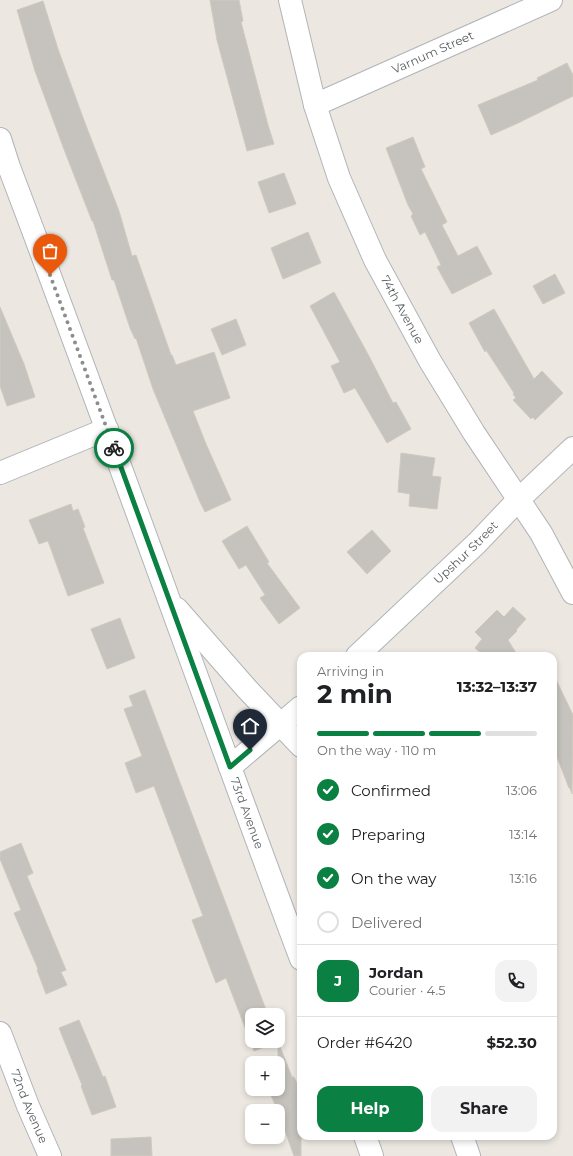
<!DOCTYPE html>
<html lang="en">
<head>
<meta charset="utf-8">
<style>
  body { margin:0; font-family:Montserrat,sans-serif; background:#f2f2f2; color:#202124; height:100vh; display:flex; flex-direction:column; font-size:15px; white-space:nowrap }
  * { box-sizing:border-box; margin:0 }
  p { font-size:13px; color:#757577 }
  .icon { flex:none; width:22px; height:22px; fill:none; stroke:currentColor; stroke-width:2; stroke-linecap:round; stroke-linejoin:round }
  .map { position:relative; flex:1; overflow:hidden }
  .panel { position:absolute; left:297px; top:652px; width:260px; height:488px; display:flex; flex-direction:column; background:#fff; border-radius:12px; box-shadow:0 2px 6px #0003 }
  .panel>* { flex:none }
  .buttons { position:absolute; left:245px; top:1008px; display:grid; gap:8px }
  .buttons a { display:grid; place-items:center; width:40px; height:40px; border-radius:8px; background:#fff; box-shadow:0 2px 6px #0003; font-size:20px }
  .pin { position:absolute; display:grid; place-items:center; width:34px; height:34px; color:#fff; margin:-41px -17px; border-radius:50% 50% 50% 0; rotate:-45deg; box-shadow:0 0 4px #0007 }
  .pin .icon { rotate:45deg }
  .courier { position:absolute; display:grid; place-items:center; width:40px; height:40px; margin:-20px; border:3px solid #0b8043; border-radius:50%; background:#fff; color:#222; box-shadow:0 1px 5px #0007 }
  .summary em { font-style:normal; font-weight:700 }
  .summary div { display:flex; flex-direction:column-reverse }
  .summary { display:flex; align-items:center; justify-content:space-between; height:68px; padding:0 20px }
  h1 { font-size:26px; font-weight:700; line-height:30px }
  .bar { display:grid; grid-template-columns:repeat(4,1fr); gap:6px 4px; align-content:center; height:48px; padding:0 20px }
  .bar i { height:5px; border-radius:3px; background:#e0e0e0 }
  .bar .on { background:#0b8043 }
  .bar p { grid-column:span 4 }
  .line { display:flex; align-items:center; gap:10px; padding:0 20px; border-top:1px solid #e0e0e0 }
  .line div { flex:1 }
  .round { display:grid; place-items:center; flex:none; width:42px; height:42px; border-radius:12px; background:#f2f2f2 }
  ol { padding:0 20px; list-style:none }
  li { display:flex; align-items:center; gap:12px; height:44px }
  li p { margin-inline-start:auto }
  li .icon { padding:4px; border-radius:50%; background:#0b8043; color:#fff; stroke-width:4 }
  li:last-child { color:#757577 }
  li i { width:22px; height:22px; border:2px solid #e0e0e0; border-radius:50% }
  .primary-button { display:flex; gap:8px; margin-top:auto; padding:8px 20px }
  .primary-button a { flex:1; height:46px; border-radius:12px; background:#0b8043; color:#fff; font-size:16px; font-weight:700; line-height:46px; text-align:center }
  .primary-button a+a { background:#f2f2f2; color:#202124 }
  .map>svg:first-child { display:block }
  .building { fill:#c6c3be; stroke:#d0c9bf }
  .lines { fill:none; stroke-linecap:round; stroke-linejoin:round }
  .minor-casing { stroke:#b1b4b8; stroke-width:24 }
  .minor { stroke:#fff; stroke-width:22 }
  .done { stroke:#8c8e8e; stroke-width:4; stroke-dasharray:0 7.2 }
  .route { stroke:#0b8043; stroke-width:5 }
  .labels { text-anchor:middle; stroke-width:3.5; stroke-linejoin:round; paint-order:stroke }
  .street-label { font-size:12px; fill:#595e61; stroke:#fff }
</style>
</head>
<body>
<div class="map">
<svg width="573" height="1156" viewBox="0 0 573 1156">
  <rect width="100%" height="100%" fill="#ece8e1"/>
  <path class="building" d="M210 0H239L243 21 241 22 268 125 274 144 247 151 217 40Z
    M43 1 58 49 85 123 119 211 132 256 136 255 171 355H172L176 365 214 352 230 398 193 411 206 444 231 500 205 512 200 502 153 389 136 338 135 339 130 328 114 280H112L93 221H92L65 152 35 71 17 10Z
    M567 63 573 75V96L516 124 491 135 478 105 538 80 537 78Z
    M413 137 425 167 421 169 447 222 442 225 458 256 477 246 492 274 452 294 437 267 441 265 425 232 420 235 411 216 413 214 408 205 386 148Z
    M284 173 296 204 269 213 258 182Z
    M308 232 321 263 283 279 271 248Z
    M555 274 565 293 543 304 533 286Z
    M334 292 370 358 393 403 396 402 411 429 387 443 355 388 344 393 331 366 340 362 310 306Z
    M0 307 24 364 35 397 7 406 0 386Z
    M494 309 534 379 542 371 563 393 535 420 533 417 531 419 513 400 516 398 513 394 514 393 486 350 485 352 469 323Z
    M236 319 246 345 222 355 211 329Z
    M401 453 435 458 432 476 441 477 437 509 409 506 410 494 398 492Z
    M71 504 73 511 78 509 85 527 83 528 104 583 68 596 48 541 39 544 29 520Z
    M247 526 269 562 267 563 300 608 279 624 260 598 265 595 246 565 239 569 222 541Z
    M372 530 391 551 367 574 347 552Z
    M513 607 526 619 516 630 517 631 508 640 518 656H484L475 648 482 639 475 632 497 610 504 617Z
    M120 618 135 658 107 669 91 629Z
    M553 673 573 715 572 794 570 788H569L553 747 556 746 553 737Z
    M145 690 268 1015H252V1041H278V1042L254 1051 226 978 216 983 192 920 203 916 154 786 136 793 125 763 142 756 124 709 133 706 129 696Z
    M21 843 33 873 27 876 66 970 61 972 67 985 46 994 37 970 38 969 14 913 21 910 0 859V852Z
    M79 1020 103 1077 105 1076 116 1107 92 1115 81 1086 82 1085 59 1028Z
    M278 1044H279L292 1077H294L301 1093V1156H294L278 1111 268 1089H278Z
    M151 1137 152 1156H111V1139Z"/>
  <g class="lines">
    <g class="minor-casing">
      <g id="minor">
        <path id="s1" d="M290 0 315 105 339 178 375 260 430 361 474 433 541 533 573 593"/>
        <path id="s2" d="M315 105 551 0"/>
        <path id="s3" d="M0 139 9 167C109 430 202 695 301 959"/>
        <path d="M0 473 107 429"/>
        <path d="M177 609 247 689 301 746"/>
        <path id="s4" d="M357 656 477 543 518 500 573 448"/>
        <path d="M230 767 301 707"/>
        <path id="s5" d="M0 1033 28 1106 50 1156"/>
        <path d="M365 1136 372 1156"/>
        <path d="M462 1136 469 1156"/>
      </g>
    </g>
    <use href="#minor" class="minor"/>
  </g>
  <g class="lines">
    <path class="done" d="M50 275 114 448"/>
    <path class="route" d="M114 448 230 767 250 750"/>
  </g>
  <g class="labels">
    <g class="street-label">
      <text dy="4" stroke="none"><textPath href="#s2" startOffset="129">Varnum Street</textPath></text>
      <text dy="4" stroke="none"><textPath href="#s1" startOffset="331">74th Avenue</textPath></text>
      <text dy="4" stroke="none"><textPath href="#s4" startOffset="150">Upshur Street</textPath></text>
      <text dy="4" stroke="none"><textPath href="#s3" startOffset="718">73rd Avenue</textPath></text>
      <text dy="4" stroke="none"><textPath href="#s5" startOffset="79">72nd Avenue</textPath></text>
    </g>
  </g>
</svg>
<div class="buttons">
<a><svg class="icon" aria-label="layers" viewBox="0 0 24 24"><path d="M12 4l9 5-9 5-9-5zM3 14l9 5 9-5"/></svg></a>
<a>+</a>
<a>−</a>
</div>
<div class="pin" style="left:50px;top:275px;background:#ea580c"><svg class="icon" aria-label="bag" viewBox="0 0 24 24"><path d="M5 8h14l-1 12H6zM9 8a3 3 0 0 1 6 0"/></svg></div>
<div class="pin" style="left:250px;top:750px;background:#1f2937"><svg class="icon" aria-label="home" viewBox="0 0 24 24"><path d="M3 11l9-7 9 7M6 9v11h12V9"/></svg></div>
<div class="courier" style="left:114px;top:448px"><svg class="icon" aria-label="bike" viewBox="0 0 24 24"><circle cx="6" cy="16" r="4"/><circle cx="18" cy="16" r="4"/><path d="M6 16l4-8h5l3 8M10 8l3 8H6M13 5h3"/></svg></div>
<section class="panel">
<div class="summary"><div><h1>2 min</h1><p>Arriving in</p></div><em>13:32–13:37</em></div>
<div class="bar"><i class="on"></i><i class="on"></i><i class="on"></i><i></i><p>On the way · 110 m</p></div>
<ol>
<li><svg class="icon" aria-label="check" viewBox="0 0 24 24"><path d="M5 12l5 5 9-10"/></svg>Confirmed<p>13:06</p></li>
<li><svg class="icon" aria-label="check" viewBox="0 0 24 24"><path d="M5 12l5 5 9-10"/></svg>Preparing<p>13:14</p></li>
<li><svg class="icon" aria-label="check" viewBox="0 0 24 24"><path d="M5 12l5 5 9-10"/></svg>On the way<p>13:16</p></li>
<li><i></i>Delivered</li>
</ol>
<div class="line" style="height:72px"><b class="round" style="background:#0b8043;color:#fff">J</b><div><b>Jordan</b><p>Courier · 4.5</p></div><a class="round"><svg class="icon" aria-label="phone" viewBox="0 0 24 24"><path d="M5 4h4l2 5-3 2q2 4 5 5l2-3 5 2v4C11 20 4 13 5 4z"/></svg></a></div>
<div class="line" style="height:52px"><div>Order #6420</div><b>$52.30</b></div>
<div class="primary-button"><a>Help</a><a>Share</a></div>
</section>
</div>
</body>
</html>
